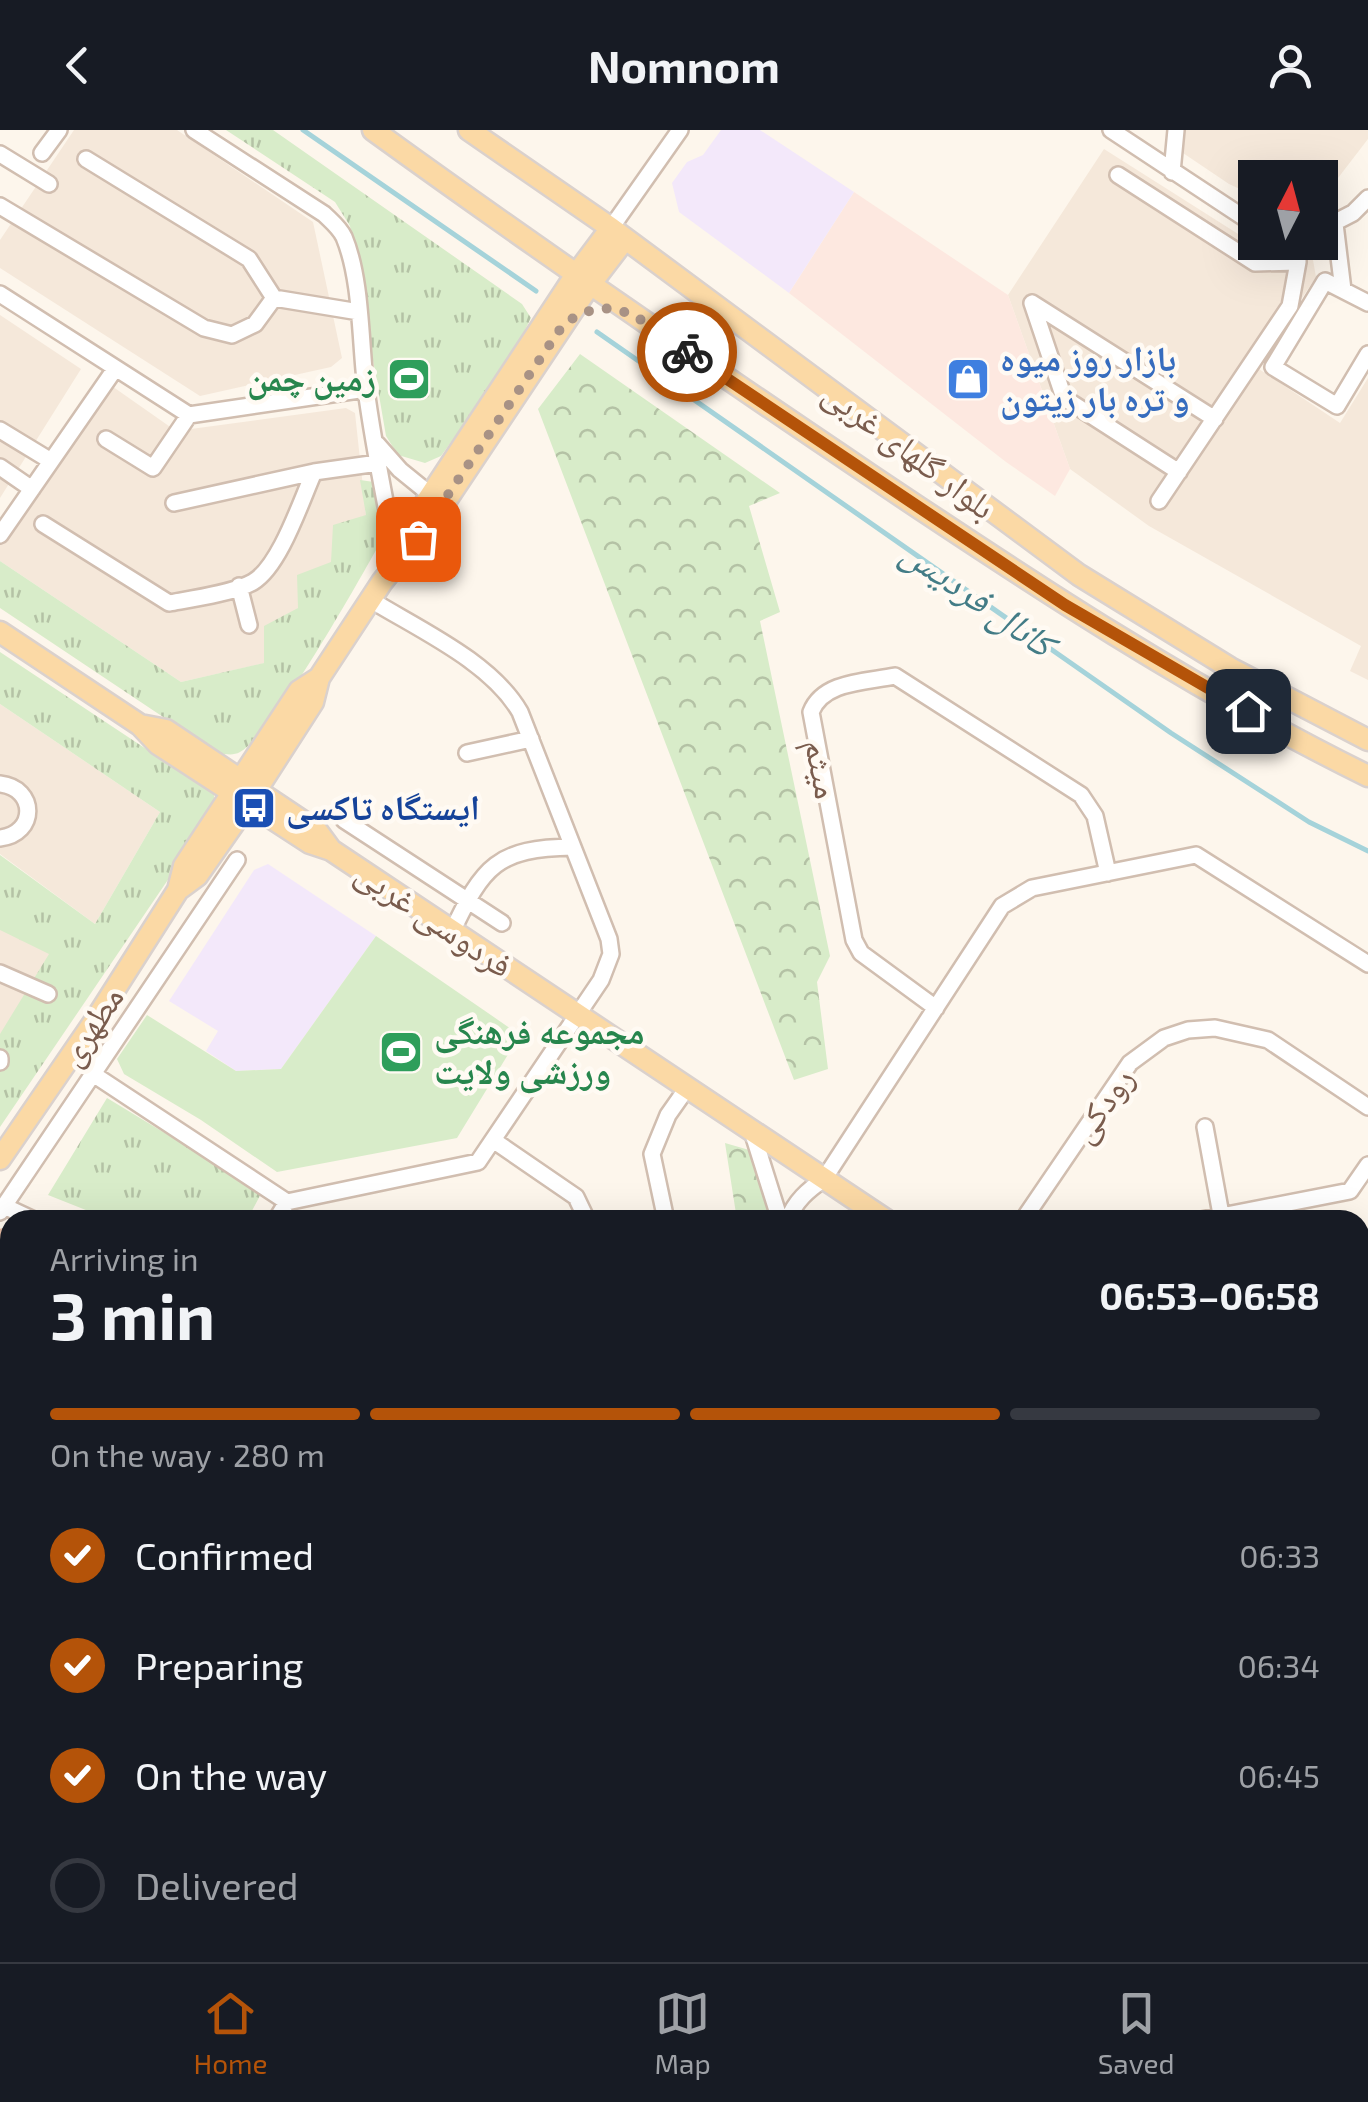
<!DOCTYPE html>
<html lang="en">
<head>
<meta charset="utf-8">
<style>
  body { margin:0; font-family:"Exo 2","Noto Naskh Arabic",sans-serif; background:#242831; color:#f1f3f6; height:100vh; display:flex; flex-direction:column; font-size:38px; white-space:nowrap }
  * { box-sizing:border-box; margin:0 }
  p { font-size:32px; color:#9ea1a6 }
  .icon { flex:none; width:55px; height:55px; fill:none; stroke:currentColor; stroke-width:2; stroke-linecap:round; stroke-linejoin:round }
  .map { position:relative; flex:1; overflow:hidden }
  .sheet { position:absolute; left:0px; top:1080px; width:1370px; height:752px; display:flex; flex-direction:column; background:#171b24; border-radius:30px 30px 0 0; box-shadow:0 10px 40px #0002 }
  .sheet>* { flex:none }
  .needle { width:65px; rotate:6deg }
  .tools { position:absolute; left:1238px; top:30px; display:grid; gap:20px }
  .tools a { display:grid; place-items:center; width:100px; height:100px; border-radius:0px; background:#171b24; box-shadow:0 10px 40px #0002; font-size:50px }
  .pin { position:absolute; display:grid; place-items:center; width:85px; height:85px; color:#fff; margin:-42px; border-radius:20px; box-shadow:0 5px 15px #0006 }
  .courier { position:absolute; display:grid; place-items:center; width:100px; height:100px; margin:-50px; border:8px solid #b45309; border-radius:50%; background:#fff; color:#222; box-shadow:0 2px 12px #0007 }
  .summary em { font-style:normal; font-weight:700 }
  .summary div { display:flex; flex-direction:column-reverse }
  .summary { display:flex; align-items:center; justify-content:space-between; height:170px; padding:0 50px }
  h1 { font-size:65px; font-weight:700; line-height:75px }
  .bar { display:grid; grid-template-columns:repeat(4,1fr); gap:15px 10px; align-content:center; height:120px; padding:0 50px }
  .bar i { height:12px; border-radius:8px; background:#363941 }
  .bar .on { background:#b45309 }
  .bar p { grid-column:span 4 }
  ol { padding:0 50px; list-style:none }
  li { display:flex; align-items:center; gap:30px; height:110px }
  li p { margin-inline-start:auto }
  li .icon { padding:10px; border-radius:50%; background:#b45309; color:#fff; stroke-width:4 }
  li:last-child { color:#9ea1a6 }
  li i { width:55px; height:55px; border:5px solid #363941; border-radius:50% }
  header { display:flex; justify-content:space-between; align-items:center; height:130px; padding:0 50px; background:#171b24; font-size:45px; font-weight:700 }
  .tab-bar { display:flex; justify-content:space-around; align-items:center; height:140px; border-top:2px solid #363941; background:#171b24; font-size:28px; color:#9ea1a6 }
  .tab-bar a { display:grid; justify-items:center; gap:5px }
  .tab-bar .on { color:#b45309 }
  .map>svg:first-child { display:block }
  .residential { fill:#f5e8da }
  .commercial { fill:#fde8e0 }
  .education { fill:#f3e8fa }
  .green { fill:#d8ecc9 }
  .forest { fill:url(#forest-crowns) }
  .park { fill:url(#park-tufts) }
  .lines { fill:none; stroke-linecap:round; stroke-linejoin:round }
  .stream { stroke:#a5d3da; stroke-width:5 }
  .building { fill:url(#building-back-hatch); stroke:#e6bba3; stroke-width:2.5 }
  .minor-casing { stroke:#d1beb0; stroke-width:20 }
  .major-casing { stroke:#dad1cd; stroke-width:25 }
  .minor { stroke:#fff; stroke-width:15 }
  .major { stroke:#fbd9a5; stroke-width:20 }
  .done { stroke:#a89285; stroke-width:10; stroke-dasharray:0 18 }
  .route { stroke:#b45309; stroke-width:12 }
  .labels { text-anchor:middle; stroke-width:9; stroke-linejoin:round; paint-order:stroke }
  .shop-label { font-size:35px; font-weight:bold; fill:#366cbe; stroke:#fffaf3; text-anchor:start }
  .leisure-label { font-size:35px; font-weight:bold; fill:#27864d; stroke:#fffaf3; text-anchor:end }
  .street-label { font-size:35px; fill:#7a5c4d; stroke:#fffaf3 }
  .transit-label { font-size:35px; font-weight:bold; fill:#164399; stroke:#fffaf3; text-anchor:start }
  .water-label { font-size:38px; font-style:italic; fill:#437c86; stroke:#fffaf3 }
</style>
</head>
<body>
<header><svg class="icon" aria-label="back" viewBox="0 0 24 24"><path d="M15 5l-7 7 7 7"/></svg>Nomnom<svg class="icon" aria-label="person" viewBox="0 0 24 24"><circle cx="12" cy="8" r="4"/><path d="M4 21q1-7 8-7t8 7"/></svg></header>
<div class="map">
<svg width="1368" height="1832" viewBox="0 0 1368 1832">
  <defs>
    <pattern id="forest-crowns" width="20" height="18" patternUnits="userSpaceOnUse" patternTransform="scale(2.5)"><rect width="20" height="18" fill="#d8ecc9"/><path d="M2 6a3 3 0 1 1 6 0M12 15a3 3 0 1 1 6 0" fill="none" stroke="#b4c2a5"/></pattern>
    <pattern id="park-tufts" width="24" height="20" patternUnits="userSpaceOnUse" patternTransform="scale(2.5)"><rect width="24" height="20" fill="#d8ecc9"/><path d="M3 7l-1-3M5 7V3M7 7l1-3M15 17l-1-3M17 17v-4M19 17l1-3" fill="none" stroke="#b4c2a5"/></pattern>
    <pattern id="building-back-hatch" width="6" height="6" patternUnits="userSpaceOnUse" patternTransform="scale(2.5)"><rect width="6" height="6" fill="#f3d5c3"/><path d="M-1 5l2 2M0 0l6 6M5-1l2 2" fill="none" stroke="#cab0a1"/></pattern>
  </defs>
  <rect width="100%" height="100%" fill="#fdf6ec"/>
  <path class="residential" d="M74 0H177L313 92 342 228 331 237 200 266 0 138V110Z
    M1182 0H1368V9L1328 61 1320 64V48H1255V66L1229 54 1180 21Z
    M1104 19 1246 109H1255V112L1310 113 1316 147 1256 237 1340 293 1368 248V550L1350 541 1361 516 1149 396 1070 339 1008 165Z
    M0 185 81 239 0 368Z
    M99 247 176 301 346 278 355 283 366 385 298 478 265 533 181 552 0 431V396Z
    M0 574 160 682 95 794 0 724Z
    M0 763 79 807 0 934Z"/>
  <path class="commercial" d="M854 62 1008 165 1070 339 1055 366 1006 332 789 163Z"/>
  <path class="education" d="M721 0H760L854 62 789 163 679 82 672 53 687 32 703 25Z
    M268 734 376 806 281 939 236 941 206 921 218 901 169 871 254 740Z"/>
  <path class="green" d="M376 806 520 905 457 1008 277 1042 201 990 124 944 117 929 147 885 236 941 281 939Z"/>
  <path class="forest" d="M580 224 780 363 749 376 780 482 760 491 830 826 817 852 828 939 794 950 538 279Z
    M725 1013 756 1022 778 1090H737Z
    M859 1823H972L974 1832H861Z"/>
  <path class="park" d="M226 0H273L522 174 531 188 509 232 441 326 425 333 398 325 386 306 350 96 335 72Z
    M360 350 374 352 383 408C359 450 275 602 240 622 233 626 226 624 217 623L0 478V431L181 552 264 533V496L298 478 297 445 331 432 333 395 366 385Z
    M0 522 214 664V682L0 997V904L49 824 0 800V725L95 794 160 682 0 574Z
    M107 968 262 1062 247 1090H111L48 1065Z"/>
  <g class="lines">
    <path class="stream" d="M303 0 536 161
      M597 202 1171 603 1309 692 1368 721"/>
  </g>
  <path class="building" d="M10 1098V1200L0 1215V1100Z"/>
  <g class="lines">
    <g class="minor-casing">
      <path id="minor" d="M194 0 324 84C331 91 339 97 344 107 362 150 360 213 366 259 373 313 384 365 394 418L404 428
        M1111 0 1255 95
        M42 23 59 0
        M0 24 49 54
        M86 29 249 129 274 168 359 182
        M1172 42 1176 0
        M1118 45 1255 133 1298 132V112
        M0 76 204 198 232 205 255 194 274 168
        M1335 94 1343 160
        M611 98 680 0
        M1320 100 1353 83 1368 68
        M0 164 189 285 366 259
        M1032 173 1064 268 1179 342
        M1032 173 1215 289
        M1368 173 1325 151 1273 237 1337 276 1368 224
        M0 300 51 331
        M106 309 153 338 189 285
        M377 314 400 340 437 370
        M0 337 32 359
        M1159 371 1290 176 1298 132
        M174 373 314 342 378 333
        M43 394 169 473C191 469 234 463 253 452 280 436 301 371 314 342
        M0 405 115 239
        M239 456 249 495
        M467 623 531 609
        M0 654C37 658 37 704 0 708
        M344 690 502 793
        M237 730 93 944 287 1072
        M452 802C483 736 497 718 573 717
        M0 843 48 864
        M936 878 861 823 854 810 811 582C823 551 866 552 895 546L1081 665 1095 686 1108 743
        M0 928V932
        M1205 997 1222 1090
        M752 1001 780 1090
        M493 1010 576 1067 587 1090
        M4 1076 34 1090
        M0 1082 93 944 94 892
        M276 1090 287 1072 478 1032 601 850 611 824 609 809 520 582C491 532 420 500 371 470
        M666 1090 652 1024 668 985 687 958
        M788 1090C795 1071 808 1060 824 1049L1002 776 1032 758 1196 725 1368 834
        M1023 1090 1130 933 1164 908 1188 900 1215 898 1268 910 1368 977
        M1201 1090 1350 1061 1368 1035
        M1360 1183 1368 1181
        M0 1229 10 1215
        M1360 1256 1368 1292
        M0 1364 5 1391
        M0 1734 10 1718
        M0 1781 10 1788
        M61 1822 76 1832
        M394 1822 396 1832
        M502 1822 504 1832
        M792 1822 794 1832
        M1002 1822 1004 1832
        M1224 1822 1226 1832
        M695 1832 718 1827"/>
    </g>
    <g class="major-casing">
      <path id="major" d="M373 0C536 118 702 232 870 345 1031 453 1193 560 1368 646
        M469 0 611 98 1079 445 1230 538 1368 610
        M407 401 575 146 611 98
        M0 502 140 595 158 614 310 713 331 720 886 1090
        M140 595 166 600 317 701 331 720
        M178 760 197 746 248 673 313 572 319 548 382 452 443 375 589 156 625 109
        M0 1029 94 892 178 760 184 736 299 561 319 548
        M1360 1404 1368 1409"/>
    </g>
    <use href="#minor" class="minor"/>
    <use href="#major" class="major"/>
  </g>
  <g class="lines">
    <path class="done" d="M418 409 563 195C614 157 644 193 687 222"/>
    <path class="route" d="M687 222 1065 475 1248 581"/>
  </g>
  <defs>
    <g id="stadium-square" transform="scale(2.25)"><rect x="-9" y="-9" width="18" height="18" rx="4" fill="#2e9e5b" stroke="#fffaf3"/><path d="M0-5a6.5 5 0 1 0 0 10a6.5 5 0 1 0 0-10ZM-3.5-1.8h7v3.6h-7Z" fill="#fff"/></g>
    <g id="shop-square" transform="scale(2.25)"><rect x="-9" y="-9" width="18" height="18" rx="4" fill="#3f7fe0" stroke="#fffaf3"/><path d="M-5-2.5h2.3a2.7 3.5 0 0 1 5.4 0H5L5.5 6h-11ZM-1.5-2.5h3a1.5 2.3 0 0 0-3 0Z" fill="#fff"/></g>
    <g id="bus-square" transform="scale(2.25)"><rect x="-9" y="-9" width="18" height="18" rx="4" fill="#1a4fb4" stroke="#fffaf3"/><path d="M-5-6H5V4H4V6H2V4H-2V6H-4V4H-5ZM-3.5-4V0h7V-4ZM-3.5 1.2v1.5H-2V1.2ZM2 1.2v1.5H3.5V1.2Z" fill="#fff"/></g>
  </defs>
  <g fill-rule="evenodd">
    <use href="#stadium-square" x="409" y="249"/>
    <use href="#shop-square" x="968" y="249"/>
    <use href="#bus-square" x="254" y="678"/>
    <use href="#stadium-square" x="401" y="922"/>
  </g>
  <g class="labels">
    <g class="shop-label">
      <text x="1000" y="241">بازار روز میوه<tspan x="1000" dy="40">و تره بار زیتون</tspan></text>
    </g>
    <g class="leisure-label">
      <text x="376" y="261">زمین چمن</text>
      <text x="434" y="914" text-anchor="start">مجموعه فرهنگی<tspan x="434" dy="40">ورزشی ولایت</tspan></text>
    </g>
    <g class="street-label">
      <text transform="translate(909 320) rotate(37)" y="12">بلوار گلهای غربی</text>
      <text transform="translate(822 639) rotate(79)" y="12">میثم</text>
      <text transform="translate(434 789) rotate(34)" y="12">فردوسی غربی</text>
      <text transform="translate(91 896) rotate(-56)" y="12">مطهری</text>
      <text transform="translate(1102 975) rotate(-55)" y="12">رودکی</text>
    </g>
    <g class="transit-label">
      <text x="286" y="690">ایستگاه تاکسی</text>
    </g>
    <g class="water-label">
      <text transform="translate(978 468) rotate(35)" y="13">کانال فردیس</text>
    </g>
  </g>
</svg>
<div class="tools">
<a><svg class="needle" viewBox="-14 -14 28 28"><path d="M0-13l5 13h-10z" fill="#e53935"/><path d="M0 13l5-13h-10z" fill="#9ea1a6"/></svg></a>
</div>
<div class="pin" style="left:418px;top:409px;background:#ea580c"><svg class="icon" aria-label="bag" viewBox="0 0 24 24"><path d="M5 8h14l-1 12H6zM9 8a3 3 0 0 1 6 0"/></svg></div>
<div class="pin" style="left:1248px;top:581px;background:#1f2937"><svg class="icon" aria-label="home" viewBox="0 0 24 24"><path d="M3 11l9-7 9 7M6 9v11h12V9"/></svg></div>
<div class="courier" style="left:687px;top:222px"><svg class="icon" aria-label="bike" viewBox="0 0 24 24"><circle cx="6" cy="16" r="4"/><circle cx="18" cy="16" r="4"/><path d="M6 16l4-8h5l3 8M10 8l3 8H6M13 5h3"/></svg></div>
<section class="sheet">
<div class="summary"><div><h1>3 min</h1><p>Arriving in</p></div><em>06:53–06:58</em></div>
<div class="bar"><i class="on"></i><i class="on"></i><i class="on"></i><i></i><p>On the way · 280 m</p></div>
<ol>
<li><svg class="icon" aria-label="check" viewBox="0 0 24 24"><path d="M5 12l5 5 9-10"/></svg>Confirmed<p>06:33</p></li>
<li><svg class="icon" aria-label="check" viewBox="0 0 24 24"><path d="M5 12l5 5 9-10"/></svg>Preparing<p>06:34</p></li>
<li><svg class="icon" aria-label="check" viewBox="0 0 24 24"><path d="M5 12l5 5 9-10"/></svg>On the way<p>06:45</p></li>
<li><i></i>Delivered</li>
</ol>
</section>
</div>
<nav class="tab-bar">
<a class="on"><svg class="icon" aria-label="home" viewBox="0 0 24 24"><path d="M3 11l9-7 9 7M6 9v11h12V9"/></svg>Home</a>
<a><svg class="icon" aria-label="map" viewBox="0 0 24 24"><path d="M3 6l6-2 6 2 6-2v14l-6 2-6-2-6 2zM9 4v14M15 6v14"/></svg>Map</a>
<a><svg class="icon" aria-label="saved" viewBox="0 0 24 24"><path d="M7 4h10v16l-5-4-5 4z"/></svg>Saved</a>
</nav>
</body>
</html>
